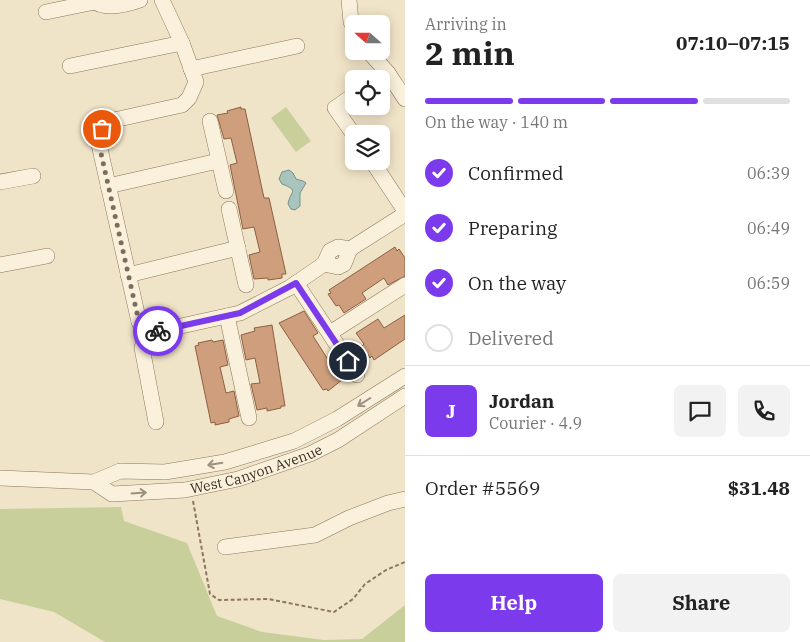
<!DOCTYPE html>
<html lang="en">
<head>
<meta charset="utf-8">
<style>
  body { margin:0; font-family:"IBM Plex Serif",serif; background:#f2f2f2; color:#222; height:100vh; display:flex; flex-direction:column; font-size:19px; white-space:nowrap }
  * { box-sizing:border-box; margin:0 }
  p { font-size:16px; color:#767676 }
  .icon { flex:none; width:28px; height:28px; fill:none; stroke:currentColor; stroke-width:2; stroke-linecap:round; stroke-linejoin:round }
  .map { position:relative; flex:1; overflow:hidden }
  .side { display:flex; flex-direction:column; background:#fff; width:405px }
  .side>* { flex:none }
  .needle { width:32px; rotate:291deg }
  .fabs { position:absolute; left:345px; top:15px; display:grid; gap:10px }
  .fabs a { display:grid; place-items:center; width:45px; height:45px; border-radius:8px; background:#fff; box-shadow:0 2px 12px #0003; font-size:25px }
  .pin { position:absolute; display:grid; place-items:center; width:42px; height:42px; color:#fff; margin:-21px; border:2px solid #fff; border-radius:50%; box-shadow:0 1px 5px #0007 }
  .courier { position:absolute; display:grid; place-items:center; width:50px; height:50px; margin:-25px; border:4px solid #7c3aed; border-radius:50%; background:#fff; color:#222; box-shadow:0 1px 6px #0007 }
  .headline em { font-style:normal; font-weight:700 }
  .headline div { display:flex; flex-direction:column-reverse }
  .headline { display:flex; align-items:center; justify-content:space-between; height:85px; padding:0 20px }
  h1 { font-size:32px; font-weight:700; line-height:38px }
  .bar { display:grid; grid-template-columns:repeat(4,1fr); gap:8px 5px; align-content:center; height:60px; padding:0 20px }
  .bar i { height:6px; border-radius:4px; background:#e0e0e0 }
  .bar .selected { background:#7c3aed }
  .bar p { grid-column:span 4 }
  .line { display:flex; align-items:center; gap:12px; padding:0 20px; border-top:1px solid #e0e0e0 }
  .line div { flex:1 }
  .round { display:grid; place-items:center; flex:none; width:52px; height:52px; border-radius:8px; background:#f2f2f2 }
  ol { padding:0 20px; list-style:none }
  li { display:flex; align-items:center; gap:15px; height:55px }
  li p { margin-inline-start:auto }
  li .icon { padding:5px; border-radius:50%; background:#7c3aed; color:#fff; stroke-width:4 }
  li:last-child { color:#767676 }
  li i { width:28px; height:28px; border:2px solid #e0e0e0; border-radius:50% }
  .cta { display:flex; gap:10px; margin-top:auto; padding:10px 20px }
  .cta a { flex:1; height:58px; border-radius:8px; background:#7c3aed; color:#fff; font-size:20px; font-weight:700; line-height:58px; text-align:center }
  .cta a+a { background:#f2f2f2; color:#222 }
  main { display:flex; flex:1; min-height:0 }
  .map>svg:first-child { display:block }
  .green { fill:#c9cf9b }
  .water { fill:#a9c4bc; stroke:#6f938a }
  .building { fill:#cf9f7d; stroke:#8d5f41 }
  .lines { fill:none; stroke-linecap:round; stroke-linejoin:round }
  .minor-casing { stroke:#8d765c; stroke-width:16 }
  .path { stroke:#8d765c; stroke-width:2; stroke-dasharray:4 2.5; stroke-linecap:butt }
  .minor { stroke:#faf1dc; stroke-width:15 }
  .oneway { stroke:#9c907e }
  .done { stroke:#7c6e5b; stroke-width:5; stroke-dasharray:0 9 }
  .route { stroke:#7c3aed; stroke-width:6 }
  .labels { text-anchor:middle; stroke-width:4.5; stroke-linejoin:round; paint-order:stroke }
  .street-label { font-size:14px; fill:#3d2e20; stroke:#f7eed8 }
</style>
</head>
<body>
<main>
<div class="map">
<svg width="405" height="642" viewBox="0 0 405 642">
  <rect width="100%" height="100%" fill="#f0e4c8"/>
  <path class="green" d="M286 107 311 141 296 152 271 118Z
    M121 507 124 521 187 543 217 616 262 632 324 640 362 639 405 605V642H105L54 612 0 599V509Z"/>
  <path class="water" d="M289 170 293 173 296 179 303 181 306 183 300 193V206L295 210 291 209 288 204C290 191 300 191 282 184L279 179 282 172Z"/>
  <path class="building" d="M241 107V109H245L264 198H269L286 274H282V278L268 280V278L254 279 249 255 260 252 254 227 243 229 230 165 237 163 231 138 224 139 217 115 228 113 227 111Z
    M395 247 397 251 399 249 405 258V276L388 285 384 278 362 293 366 299 344 313 339 305 336 306 328 294 331 293 329 290Z
    M304 311 318 333 313 336 327 358 332 355 347 376 328 391 327 389 323 390 279 323Z
    M405 315V339L374 360 372 356 370 358 362 346 364 344 356 333 378 319 384 328Z
    M272 325 285 406H281V408L267 411V408L257 410 251 384 260 383 255 358 246 360 241 335 255 331 254 328Z
    M212 340 213 342 223 340 228 365 220 367 226 393 234 391 239 416 229 419V422L215 425V422L211 423 195 346 199 345 198 343Z"/>
  <g class="lines">
    <g class="minor-casing">
      <g id="minor">
        <path d="M92 0C104 10 126 5 140 0"/>
        <path d="M162 0 182 43 196 82 189 98 182 105 114 120 102 129 98 140 139 322 154 332 240 313 289 288 324 264"/>
        <path d="M349 0 351 22 354 27"/>
        <path d="M46 12 95 2"/>
        <path d="M368 51 388 73 405 99"/>
        <path d="M70 66 182 43"/>
        <path d="M191 69 297 46"/>
        <path d="M354 95 335 108 354 135"/>
        <path d="M210 121 226 191"/>
        <path d="M372 161 405 211"/>
        <path d="M0 182 33 176"/>
        <path d="M108 186 218 161"/>
        <path d="M229 209 246 285"/>
        <path d="M338 247 350 249 344 264 338 267 324 264 330 251Z"/>
        <path d="M350 249 405 214"/>
        <path d="M0 265 47 256"/>
        <path d="M128 275 238 248"/>
        <path d="M296 283 357 375"/>
        <path d="M227 316 249 418"/>
        <path d="M149 328 142 348 156 422"/>
        <path d="M330 333 405 285"/>
        <path d="M0 478 94 482 120 471 165 472 225 462 294 441 337 419 405 376"/>
        <path id="s1" d="M94 482 112 494 185 490 238 479 310 454 338 440 405 396"/>
        <path d="M225 547 315 535 349 518 388 503 405 499"/>
      </g>
    </g>
    <path class="path" d="M193 501 210 594 219 600 268 599 334 612 353 599 365 584 386 570 405 562"/>
    <use href="#minor" class="minor"/>
  </g>
  <defs><path id="oneway-shaft" d="M-6 0H5M1.5-3L5.5 0L1.5 3" fill="none" stroke-width="1.6" stroke-linecap="round" stroke-linejoin="round" transform="scale(1.25)"/></defs>
  <g class="oneway">
    <use href="#oneway-shaft" transform="translate(364 402) rotate(148)"/>
    <use href="#oneway-shaft" transform="translate(215 464) rotate(170)"/>
    <use href="#oneway-shaft" transform="translate(139 493) rotate(-4)"/>
  </g>
  <g class="lines">
    <path class="done" d="M102 129 98 140 139 322 154 332 158 331"/>
    <path class="route" d="M158 331 240 313 296 283 348 361"/>
  </g>
  <g class="labels">
    <g class="street-label">
      <text dy="5" stroke="none"><textPath href="#s1" startOffset="169">West Canyon Avenue</textPath></text>
    </g>
  </g>
</svg>
<div class="fabs">
<a><svg class="needle" viewBox="-14 -14 28 28"><path d="M0-13l5 13h-10z" fill="#e53935"/><path d="M0 13l5-13h-10z" fill="#767676"/></svg></a>
<a><svg class="icon" aria-label="locate" viewBox="0 0 24 24"><circle cx="12" cy="12" r="6"/><path d="M12 2v4M12 18v4M2 12h4M18 12h4"/></svg></a>
<a><svg class="icon" aria-label="layers" viewBox="0 0 24 24"><path d="M12 4l9 5-9 5-9-5zM3 14l9 5 9-5"/></svg></a>
</div>
<div class="pin" style="left:102px;top:129px;background:#ea580c"><svg class="icon" aria-label="bag" viewBox="0 0 24 24"><path d="M5 8h14l-1 12H6zM9 8a3 3 0 0 1 6 0"/></svg></div>
<div class="pin" style="left:348px;top:361px;background:#1f2937"><svg class="icon" aria-label="home" viewBox="0 0 24 24"><path d="M3 11l9-7 9 7M6 9v11h12V9"/></svg></div>
<div class="courier" style="left:158px;top:331px"><svg class="icon" aria-label="bike" viewBox="0 0 24 24"><circle cx="6" cy="16" r="4"/><circle cx="18" cy="16" r="4"/><path d="M6 16l4-8h5l3 8M10 8l3 8H6M13 5h3"/></svg></div>
</div>
<section class="side">
<div class="headline"><div><h1>2 min</h1><p>Arriving in</p></div><em>07:10–07:15</em></div>
<div class="bar"><i class="selected"></i><i class="selected"></i><i class="selected"></i><i></i><p>On the way · 140 m</p></div>
<ol>
<li><svg class="icon" aria-label="check" viewBox="0 0 24 24"><path d="M5 12l5 5 9-10"/></svg>Confirmed<p>06:39</p></li>
<li><svg class="icon" aria-label="check" viewBox="0 0 24 24"><path d="M5 12l5 5 9-10"/></svg>Preparing<p>06:49</p></li>
<li><svg class="icon" aria-label="check" viewBox="0 0 24 24"><path d="M5 12l5 5 9-10"/></svg>On the way<p>06:59</p></li>
<li><i></i>Delivered</li>
</ol>
<div class="line" style="height:90px"><b class="round" style="background:#7c3aed;color:#fff">J</b><div><b>Jordan</b><p>Courier · 4.9</p></div><a class="round"><svg class="icon" aria-label="chat" viewBox="0 0 24 24"><path d="M4 5h16v11H9l-5 4z"/></svg></a><a class="round"><svg class="icon" aria-label="phone" viewBox="0 0 24 24"><path d="M5 4h4l2 5-3 2q2 4 5 5l2-3 5 2v4C11 20 4 13 5 4z"/></svg></a></div>
<div class="line" style="height:65px"><div>Order #5569</div><b>$31.48</b></div>
<div class="cta"><a>Help</a><a>Share</a></div>
</section>
</main>
</body>
</html>
